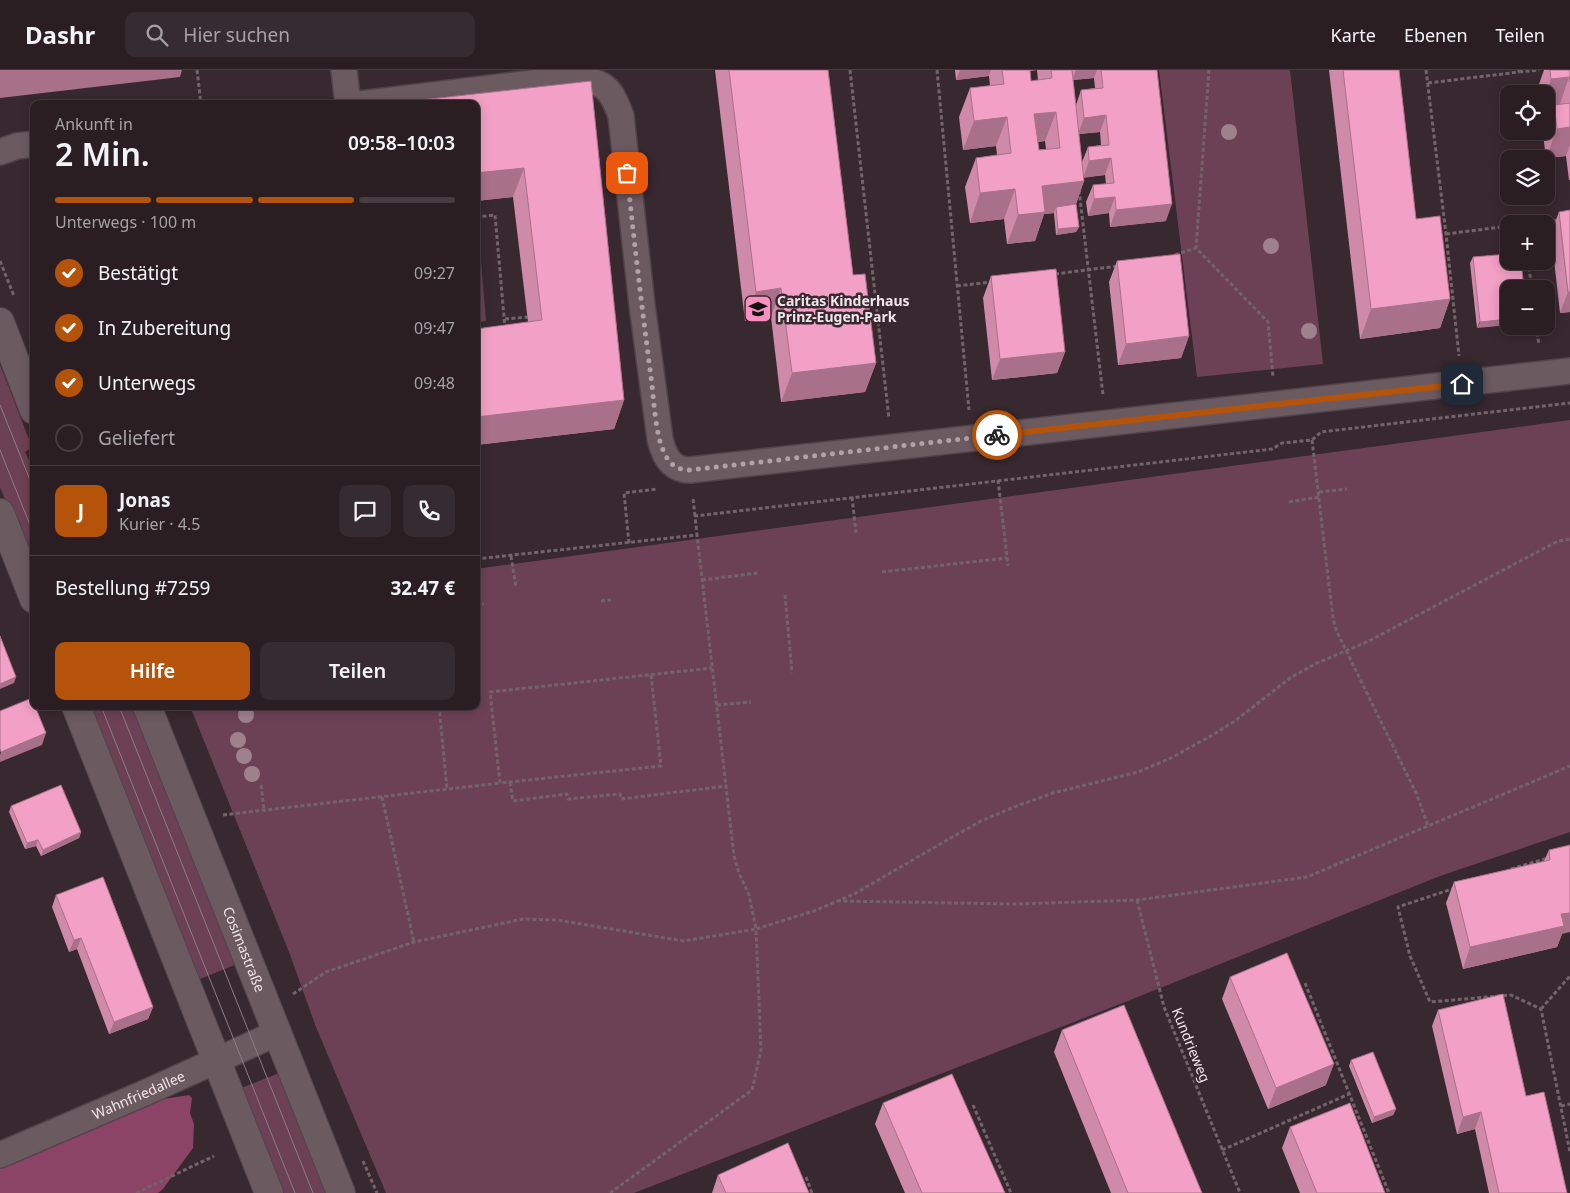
<!DOCTYPE html>
<html lang="de">
<head>
<meta charset="utf-8">
<style>
  body { margin:0; font-family:"Noto Sans",sans-serif; background:#362b30; color:#f1f3f6; height:100vh; display:flex; flex-direction:column; font-size:19px; white-space:nowrap }
  * { box-sizing:border-box; margin:0 }
  p { font-size:16px; color:#a5a2a6 }
  .icon { flex:none; width:28px; height:28px; fill:none; stroke:currentColor; stroke-width:2; stroke-linecap:round; stroke-linejoin:round }
  .map { position:relative; flex:1; overflow:hidden }
  .details { position:absolute; left:30px; top:30px; width:450px; height:610px; display:flex; flex-direction:column; background:#2a1e23; border-radius:10px; box-shadow:0 2px 12px #0003,0 0 0 1px #463c41 }
  .details>* { flex:none }
  .buttons { position:absolute; left:1500px; top:15px; display:grid; gap:10px }
  .buttons a { display:grid; place-items:center; width:55px; height:55px; border-radius:10px; background:#2a1e23; box-shadow:0 2px 12px #0003,0 0 0 1px #463c41; font-size:25px }
  .pin { position:absolute; display:grid; place-items:center; width:42px; height:42px; color:#fff; margin:-21px; border-radius:10px; box-shadow:0 2px 8px #0006 }
  .courier { position:absolute; display:grid; place-items:center; width:50px; height:50px; margin:-25px; border:4px solid #b45309; border-radius:50%; background:#fff; color:#222; box-shadow:0 1px 6px #0007 }
  .head em { font-style:normal; font-weight:600 }
  .head div { display:flex; flex-direction:column-reverse }
  .head { display:flex; align-items:center; justify-content:space-between; height:85px; padding:0 25px }
  h1 { font-size:32px; font-weight:600; line-height:38px }
  .bar { display:grid; grid-template-columns:repeat(4,1fr); gap:8px 5px; align-content:center; height:60px; padding:0 25px }
  .bar i { height:6px; border-radius:4px; background:#463c41 }
  .bar .active { background:#b45309 }
  .bar p { grid-column:span 4 }
  .line { display:flex; align-items:center; gap:12px; padding:0 25px; border-top:1px solid #463c41 }
  .line div { flex:1 }
  .round { display:grid; place-items:center; flex:none; width:52px; height:52px; border-radius:10px; background:#362b30 }
  ol { padding:0 25px; list-style:none }
  li { display:flex; align-items:center; gap:15px; height:55px }
  li p { margin-inline-start:auto }
  li .icon { padding:5px; border-radius:50%; background:#b45309; color:#fff; stroke-width:4 }
  li:last-child { color:#a5a2a6 }
  li i { width:28px; height:28px; border:2px solid #463c41; border-radius:50% }
  .button { display:flex; gap:10px; margin-top:auto; padding:10px 25px }
  .button a { flex:1; height:58px; border-radius:10px; background:#b45309; color:#fff; font-size:20px; font-weight:600; line-height:58px; text-align:center }
  .button a+a { background:#362b30; color:#f1f3f6 }
  header { display:flex; align-items:center; gap:30px; box-sizing:border-box; height:70px; padding:0 25px; background:#2a1e23; border-bottom:1px solid #463c41 }
  header strong { font-size:24px }
  nav { display:flex; gap:28px; margin-inline-start:auto; font-size:18px }
  .search { width:350px; height:45px; background:#362b30; display:flex; align-items:center; gap:12px; box-sizing:border-box; padding:0 18px; border-radius:10px; color:#a5a2a6; font-size:19px }
  .map>svg:first-child { display:block }
  .green { fill:#6d4155 }
  .forest { fill:#8b4366 }
  .lines { fill:none; stroke-linecap:round; stroke-linejoin:round }
  .street-casing { stroke:#514449; stroke-width:28 }
  .secondary-casing { stroke:#514449; stroke-width:30 }
  .path { stroke:#72646a; stroke-width:3; stroke-dasharray:4 2.5; stroke-linecap:butt }
  .street { stroke:#6c5a61; stroke-width:25 }
  .secondary { stroke:#6c5a61; stroke-width:28 }
  .tram { stroke:#8c7e84; stroke-width:1 }
  .tree { fill:#9f808d }
  .wall { fill:#d08aa9; fill-rule:evenodd }
  .shaded-wall { fill:#a9708a }
  .building { fill:#f2a0c5; stroke:#a9708a; fill-rule:evenodd }
  .done { stroke:#b0a3a8; stroke-width:5; stroke-dasharray:0 9 }
  .route { stroke:#b45309; stroke-width:6 }
  .labels { text-anchor:middle; stroke-width:5; stroke-linejoin:round; paint-order:stroke }
  .poi-label { font-size:14px; font-weight:bold; fill:#f0e5e9; stroke:#38282f; text-anchor:start }
  .street-label { font-size:14px; fill:#f0e5e9; stroke:#38282f }
</style>
</head>
<body>
<header>
<strong>Dashr</strong>
<div class="search"><svg class="icon" aria-label="search" viewBox="0 0 24 24"><circle cx="10" cy="10" r="6"/><path d="M15 15l6 6"/></svg>Hier suchen</div>
<nav><a>Karte</a><a>Ebenen</a><a>Teilen</a></nav>
</header>
<div class="map">
<svg width="1570" height="1123" viewBox="0 0 1570 1123">
  <rect width="100%" height="100%" fill="#38282f"/>
  <path class="green" d="M1159 0H1290L1323 294 1197 307Z
    M476 176 480 179 486 251 476 252Z
    M0 295 32 377 25 382 31 395H34V503L0 417Z
    M1570 350V762L1440 806 1110 938 634 1123H386L316 957 289 882 190 636H476V499Z
    M85 636H135L237 894 195 911Z
    M282 1002 330 1123H281L239 1019Z"/>
  <path class="forest" d="M189 1025 192 1028 190 1043 194 1054 193 1078 163 1119 158 1123H0V1098L151 1031Z"/>
  <g class="lines">
    <g class="street-casing">
      <g id="street">
        <path d="M344 0 348 34"/>
        <path d="M360 34 565 9C600 10 609 12 621 46L642 235 660 369C664 386 671 400 690 400L1570 301"/>
        <path d="M0 82 17 76 34 74"/>
        <path id="s1" d="M0 1085 147 1022 277 963"/>
      </g>
    </g>
    <g class="secondary-casing">
      <g id="secondary">
        <path d="M0 252 34 340"/>
        <path d="M0 443 34 529"/>
        <path d="M76 636 269 1123"/>
        <path id="s2" d="M147 636 341 1123"/>
      </g>
    </g>
    <path class="path" d="M197 0 201 34
      M850 0 889 349
      M937 0 969 340
      M1209 0 1196 178 1268 252 1273 307
      M1426 0 1446 164 1459 286
      M1519 2 1539 0
      M1428 13 1519 2V0
      M1079 120 1103 325
      M476 147 495 145 505 258
      M1527 154 1559 150
      M1446 164 1509 156
      M1175 185 1196 178
      M0 191 14 226
      M1528 191 1532 219
      M1055 204 1118 196
      M957 216 991 212
      M505 249 528 247
      M1536 256 1539 275
      M1312 370 1333 549 1337 562 1417 725 1428 756
      M998 410 1008 496
      M1319 422 1347 419
      M852 427 856 463
      M693 429 695 446
      M1289 432 1319 427
      M629 473 624 423 657 419
      M511 486 516 517
      M476 489 697 465 695 446 1272 379 1282 373 1312 370 1321 362 1570 333
      M882 502 1007 488
      M702 510 758 503
      M785 525 792 603
      M601 531 611 530
      M476 535 484 534
      M651 605 661 696 500 713 490 622 712 598
      M717 635 751 632
      M439 636 447 719
      M510 712 513 731 567 724 568 729 620 724 621 729 726 716
      M261 715 264 740
      M382 727 414 872
      M223 745 500 713
      M1511 799 1548 788
      M1455 818 1398 837 1410 886 1430 932 1511 925 1541 939 1570 1082
      M1137 830 1164 937 1240 1123
      M837 831 1016 834 1137 830 1307 807 1570 696
      M1305 913 1389 1123
      M293 924 326 902 414 872 523 849 557 850 684 871 756 859 749 825 739 803 734 786 697 465
      M1541 939 1570 906
      M973 1035 1011 1123
      M1561 1036 1570 1034
      M1222 1080 1349 1024
      M363 1091 377 1123
      M806 1107 812 1123
      M136 1123 214 1086
      M610 1123 752 1020 761 980 756 859 814 841 854 824 949 769 981 751 1014 737 1053 723 1138 702 1171 688 1209 667 1235 651 1290 608 1317 593 1369 571 1558 471 1570 469"/>
    <use href="#street" class="street"/>
    <use href="#secondary" class="secondary"/>
    <path class="tram" d="M0 335 34 420
      M0 380 34 465
      M101 636 295 1123
      M119 636 313 1123"/>
  </g>
  <g class="tree">
    <circle cx="1229" cy="62" r="8"/>
    <circle cx="1271" cy="176" r="8"/>
    <circle cx="1309" cy="261" r="8"/>
    <circle cx="246" cy="645" r="8"/>
    <circle cx="238" cy="670" r="8"/>
    <circle cx="244" cy="686" r="8"/>
    <circle cx="252" cy="704" r="8"/>
  </g>
  <path class="wall" d="M715 0H828L853 205 876 293 865 322 781 332 771 247 745 251Z
    M955 0H1157L1166 151 1110 157 1109 143 1088 146 1086 132 1093 115 1106 114 1105 105 1084 107V111L1076 134 1079 157 1076 162 1056 165 1054 143 1044 144 1035 171 1007 174 1004 149 970 153 965 117 976 88 997 85 996 76 963 80 959 47 970 18 990 16 989 6 956 10ZM1037 0 1038 10 1031 11 1030 1ZM1094 8 1095 18 1081 20 1076 35 1073 10ZM1100 62 1101 75 1088 77 1082 92 1079 64ZM1045 71 1046 79 1039 80 1038 72Z
    M1329 0H1399L1416 149 1450 229 1440 258 1360 269Z
    M1544 0H1570V110H1569L1566 86 1546 88 1543 64 1545 61H1546V57L1553 37 1546 38V24H1539L1538 17Z
    M591 11 624 330 614 359 476 375V259L528 252 513 127 476 131Z
    M1559 142 1570 242 1560 243 1551 163Z
    M1509 184 1477 258 1470 193 1473 187Z
    M1117 191 1189 266 1181 288 1118 295 1109 212Z
    M991 206 1065 282 1057 303 992 310 983 228Z
    M11 736 81 762 79 768 41 786 36 776 25 779 9 742Z
    M1549 780 1562 864 1557 877 1463 899 1446 833 1454 812 1544 791Z
    M56 825 153 937 148 949 109 964 77 879 69 882 52 837Z
    M1230 907 1326 1015 1268 1039 1222 929Z
    M1438 940 1526 1026 1567 1123H1489L1475 1059 1457 1064 1432 956Z
    M1062 960 1202 1123H1111L1054 982Z
    M1351 990 1396 1039 1393 1045 1372 1053 1349 996Z
    M883 1033 1005 1123H905L875 1054Z
    M1290 1057 1385 1123H1300L1282 1078Z
    M718 1105 809 1123H712Z"/>
  <path class="shaded-wall" d="M0 0H182L180 7 0 28Z
    M960 0H991L989 6 956 10Z
    M1076 0H1097L1094 8 1072 10Z
    M1569 7 1559 37 1554 35 1553 37 1546 38V24L1551 9Z
    M1056 42 1045 71 1024 73 1034 44Z
    M1106 45 1100 62 1078 64 1084 48Z
    M1007 47 996 76 963 80 974 51Z
    M1570 57V75L1566 86 1546 88 1557 59Z
    M1111 88 1105 105 1083 108 1089 91Z
    M524 98 513 127 476 131V103Z
    M1084 111 1074 140 1056 137 1054 143 1044 144 1035 171 1007 174 1018 145 1042 116Z
    M1015 119 1004 149 970 153 980 123Z
    M1115 127 1109 143 1088 146 1094 129Z
    M1172 134 1166 151 1110 157 1116 140Z
    M1079 157 1076 162 1056 165 1058 159Z
    M781 218 771 247 745 251 756 222Z
    M1568 222H1570V242L1560 243Z
    M1450 229 1440 258 1360 269 1371 239Z
    M1509 249V255L1477 258 1480 252Z
    M1189 266 1181 288 1118 295 1126 274Z
    M1065 282 1057 303 992 310 1000 289Z
    M876 293 865 322 781 332 792 303Z
    M624 330 614 359 476 375V347Z
    M16 607 14 613 0 619V614Z
    M46 663 42 675 0 692V685L1 682Z
    M81 762 79 768 41 786 43 780Z
    M38 770 36 776 25 779 27 773Z
    M1570 843V862L1562 864 1557 877 1463 899 1470 877 1561 844Z
    M81 868 77 879 69 882 74 870Z
    M153 937 148 949 109 964 114 952Z
    M1334 994 1326 1015 1268 1039 1276 1018Z
    M1396 1039 1393 1045 1372 1053 1374 1047Z
    M1481 1042 1475 1059 1457 1064 1463 1047Z"/>
  <path class="building" d="M729 0H828L853 205 865 204 876 293 792 303 781 218 756 222Z
    M1002 0H1030L1031 11 1052 8 1051 0H1072L1084 111 1042 116 1045 142 1018 145 1015 119 980 123 976 88 1011 83 1007 47 974 51 970 18 1004 14ZM1056 42 1060 78 1039 80 1034 44Z
    M1101 0H1157L1172 134 1116 140 1115 127 1094 129 1093 115 1114 113 1111 88 1089 91 1088 77 1109 75 1106 45 1084 48 1081 20 1103 18Z
    M1343 0H1399L1416 149 1440 146 1450 229 1371 239Z
    M1550 0H1570V12L1569 7 1551 9Z
    M591 11 624 330 476 347V259L542 250 524 98 476 103V34H385Z
    M1570 33V57L1557 59 1554 35Z
    M1076 134 1079 157 1058 159 1056 137Z
    M1570 140V222H1568L1559 142Z
    M1180 184 1189 266 1126 274 1117 191Z
    M1509 184V191H1521L1524 219H1509V249L1480 252 1473 187Z
    M1056 199 1065 282 1000 289 991 206Z
    M0 566 16 607 0 614Z
    M32 628 34 632V636H35L46 663 1 682 0 679V641Z
    M61 715 81 762 43 780 38 770 27 773 11 736Z
    M1570 775V843L1561 844 1564 856 1470 877 1454 812 1550 790 1549 780Z
    M103 807 153 937 114 952 81 868 74 870 56 825Z
    M1287 883 1334 994 1276 1018 1230 907Z
    M1503 924 1526 1026 1544 1022 1567 1123H1499L1481 1042 1463 1047 1438 940Z
    M1124 935 1202 1123H1128L1062 960Z
    M1373 982 1396 1039 1374 1047 1351 990Z
    M952 1004 1005 1123H922L883 1033Z
    M1350 1033 1385 1123H1317L1290 1057Z
    M788 1073 809 1123H726L718 1105Z"/>
  <g class="lines">
    <path class="done" d="M627 103C634 171 642 239 651 307 654 329 655 364 664 382 669 394 677 400 690 400L997 365"/>
    <path class="route" d="M997 365 1462 314"/>
  </g>
  <defs>
    <g id="school-square" transform="scale(1.4375)"><rect x="-9" y="-9" width="18" height="18" rx="4" fill="#fc8fc2" stroke="#38282f"/><path d="M0-5L7-2L0 1L-7-2ZM-4 1L0 2.5L4 1V4Q0 6-4 4Z" fill="#111"/></g>
  </defs>
  <g fill-rule="evenodd">
    <use href="#school-square" x="758" y="239"/>
  </g>
  <g class="labels">
    <g class="poi-label">
      <text x="777" y="236">Caritas Kinderhaus<tspan x="777" dy="16">Prinz-Eugen-Park</tspan></text>
    </g>
    <g class="street-label">
      <text dy="5" stroke="none"><textPath href="#s2" startOffset="262">Cosimastraße</textPath></text>
      <text transform="translate(1191 975) rotate(68)" y="5">Kundrieweg</text>
      <text dy="5" stroke="none"><textPath href="#s1" startOffset="151">Wahnfriedallee</textPath></text>
    </g>
  </g>
</svg>
<div class="buttons">
<a><svg class="icon" aria-label="locate" viewBox="0 0 24 24"><circle cx="12" cy="12" r="6"/><path d="M12 2v4M12 18v4M2 12h4M18 12h4"/></svg></a>
<a><svg class="icon" aria-label="layers" viewBox="0 0 24 24"><path d="M12 4l9 5-9 5-9-5zM3 14l9 5 9-5"/></svg></a>
<a>+</a>
<a>−</a>
</div>
<div class="pin" style="left:627px;top:103px;background:#ea580c"><svg class="icon" aria-label="bag" viewBox="0 0 24 24"><path d="M5 8h14l-1 12H6zM9 8a3 3 0 0 1 6 0"/></svg></div>
<div class="pin" style="left:1462px;top:314px;background:#1f2937"><svg class="icon" aria-label="home" viewBox="0 0 24 24"><path d="M3 11l9-7 9 7M6 9v11h12V9"/></svg></div>
<div class="courier" style="left:997px;top:365px"><svg class="icon" aria-label="bike" viewBox="0 0 24 24"><circle cx="6" cy="16" r="4"/><circle cx="18" cy="16" r="4"/><path d="M6 16l4-8h5l3 8M10 8l3 8H6M13 5h3"/></svg></div>
<section class="details">
<div class="head"><div><h1>2 Min.</h1><p>Ankunft in</p></div><em>09:58–10:03</em></div>
<div class="bar"><i class="active"></i><i class="active"></i><i class="active"></i><i></i><p>Unterwegs · 100 m</p></div>
<ol>
<li><svg class="icon" aria-label="check" viewBox="0 0 24 24"><path d="M5 12l5 5 9-10"/></svg>Bestätigt<p>09:27</p></li>
<li><svg class="icon" aria-label="check" viewBox="0 0 24 24"><path d="M5 12l5 5 9-10"/></svg>In Zubereitung<p>09:47</p></li>
<li><svg class="icon" aria-label="check" viewBox="0 0 24 24"><path d="M5 12l5 5 9-10"/></svg>Unterwegs<p>09:48</p></li>
<li><i></i>Geliefert</li>
</ol>
<div class="line" style="height:90px"><b class="round" style="background:#b45309;color:#fff">J</b><div><b>Jonas</b><p>Kurier · 4.5</p></div><a class="round"><svg class="icon" aria-label="chat" viewBox="0 0 24 24"><path d="M4 5h16v11H9l-5 4z"/></svg></a><a class="round"><svg class="icon" aria-label="phone" viewBox="0 0 24 24"><path d="M5 4h4l2 5-3 2q2 4 5 5l2-3 5 2v4C11 20 4 13 5 4z"/></svg></a></div>
<div class="line" style="height:65px"><div>Bestellung #7259</div><b>32.47 €</b></div>
<div class="button"><a>Hilfe</a><a>Teilen</a></div>
</section>
</div>
</body>
</html>
